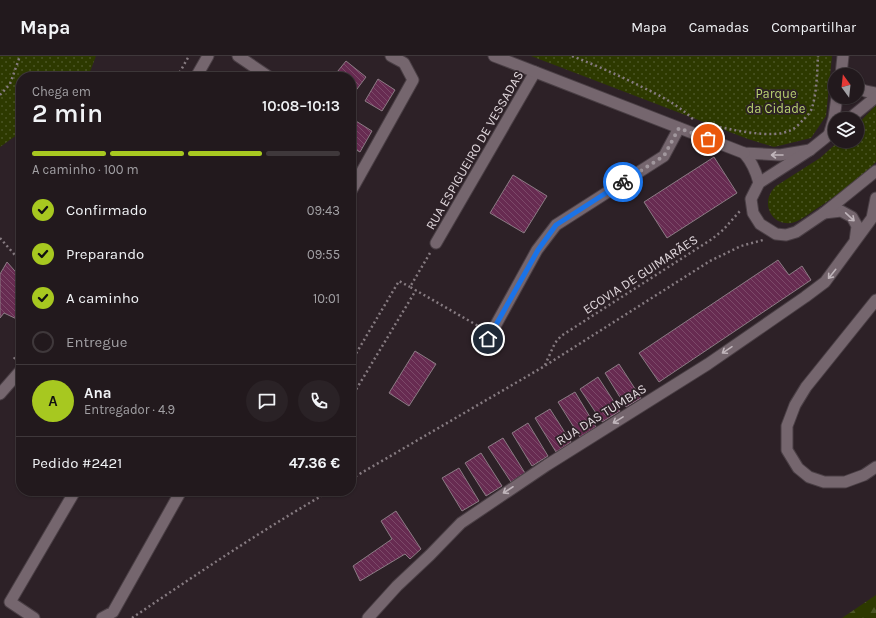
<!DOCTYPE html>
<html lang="pt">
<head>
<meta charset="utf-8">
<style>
  body { margin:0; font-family:Karla,sans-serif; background:#2a2226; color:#f1f3f6; height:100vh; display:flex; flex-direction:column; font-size:15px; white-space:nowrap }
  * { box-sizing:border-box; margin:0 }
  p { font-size:13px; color:#a2a0a4 }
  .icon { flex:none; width:22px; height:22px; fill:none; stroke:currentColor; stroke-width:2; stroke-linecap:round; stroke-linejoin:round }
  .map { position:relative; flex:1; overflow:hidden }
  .panel { position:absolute; left:16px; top:16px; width:340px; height:424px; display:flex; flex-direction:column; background:#22191d; border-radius:16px; box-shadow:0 1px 3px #0004,0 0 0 1px #3f383b }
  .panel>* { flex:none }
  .needle { width:26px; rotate:345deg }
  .controls { position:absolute; left:828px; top:12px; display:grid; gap:8px }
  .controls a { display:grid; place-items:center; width:36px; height:36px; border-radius:50%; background:#22191d; box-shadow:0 1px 3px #0004,0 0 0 1px #3f383b; font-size:20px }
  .pin { position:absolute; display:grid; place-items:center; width:34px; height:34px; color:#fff; margin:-17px; border:2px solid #fff; border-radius:50%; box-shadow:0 1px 4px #0007 }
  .courier { position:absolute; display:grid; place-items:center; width:40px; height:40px; margin:-20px; border:3px solid #1a73e8; border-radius:50%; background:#fff; color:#222; box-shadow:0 1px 5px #0007 }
  .overview em { font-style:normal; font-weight:600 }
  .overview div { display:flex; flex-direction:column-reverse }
  .overview { display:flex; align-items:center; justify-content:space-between; height:68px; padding:0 16px }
  h1 { font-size:26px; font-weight:600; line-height:30px }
  .bar { display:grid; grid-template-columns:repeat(4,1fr); gap:6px 4px; align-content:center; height:48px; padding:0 16px }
  .bar i { height:5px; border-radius:3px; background:#3f383b }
  .bar .selected { background:#a7c820 }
  .bar p { grid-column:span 4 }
  .line { display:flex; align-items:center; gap:10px; padding:0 16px; border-top:1px solid #3f383b }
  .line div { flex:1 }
  .round { display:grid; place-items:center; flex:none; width:42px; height:42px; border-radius:21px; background:#2a2226 }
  ol { padding:0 16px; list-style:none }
  li { display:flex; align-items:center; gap:12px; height:44px }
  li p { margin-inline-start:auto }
  li .icon { padding:4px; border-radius:50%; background:#a7c820; color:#111; stroke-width:4 }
  li:last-child { color:#a2a0a4 }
  li i { width:22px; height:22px; border:2px solid #3f383b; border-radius:50% }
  header { display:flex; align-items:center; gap:24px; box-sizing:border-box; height:56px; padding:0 20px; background:#22191d; border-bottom:1px solid #3f383b }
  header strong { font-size:19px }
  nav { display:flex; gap:22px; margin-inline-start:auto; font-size:14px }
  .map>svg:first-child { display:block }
  .grass { fill:url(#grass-dots) }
  .forest { fill:url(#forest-firs) }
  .building { fill:url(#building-back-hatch); stroke:#8b7b84 }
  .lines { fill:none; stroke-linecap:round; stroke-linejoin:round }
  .minor-casing { stroke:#4a3f45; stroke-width:13 }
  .tertiary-casing { stroke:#4a3f45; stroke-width:13 }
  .path { stroke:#867b81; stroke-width:2.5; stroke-dasharray:2 3; stroke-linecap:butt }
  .minor { stroke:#75666e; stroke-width:11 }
  .tertiary { stroke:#75666e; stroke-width:11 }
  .oneway { stroke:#c0b5bb }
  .done { stroke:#a1979d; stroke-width:4; stroke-dasharray:0 7.2 }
  .route { stroke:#1a73e8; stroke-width:5 }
  .labels { text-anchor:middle; stroke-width:3.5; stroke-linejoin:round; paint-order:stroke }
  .park-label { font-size:13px; fill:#b9d270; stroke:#2d2127 }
  .street-label { font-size:13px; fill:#e0d7dc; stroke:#2d2127 }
</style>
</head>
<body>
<header>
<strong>Mapa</strong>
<nav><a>Mapa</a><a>Camadas</a><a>Compartilhar</a></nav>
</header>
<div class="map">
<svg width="876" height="562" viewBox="0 0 876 562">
  <defs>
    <pattern id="grass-dots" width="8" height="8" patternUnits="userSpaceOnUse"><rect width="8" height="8" fill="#2d3900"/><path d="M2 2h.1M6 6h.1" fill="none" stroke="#4b5525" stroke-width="1.8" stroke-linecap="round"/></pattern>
    <pattern id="forest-firs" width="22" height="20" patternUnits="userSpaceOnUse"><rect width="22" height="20" fill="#2d3900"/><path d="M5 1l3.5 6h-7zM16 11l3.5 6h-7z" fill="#4b5525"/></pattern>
    <pattern id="building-back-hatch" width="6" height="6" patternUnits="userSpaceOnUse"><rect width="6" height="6" fill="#672b51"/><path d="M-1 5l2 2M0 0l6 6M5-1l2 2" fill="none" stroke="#7c4969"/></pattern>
  </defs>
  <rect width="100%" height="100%" fill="#2d2127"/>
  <path class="grass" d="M0 0H96L88 21H21V76L0 91Z
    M531 0H832L826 60 811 82 774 91 748 83Z
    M876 49V106C857 125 835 141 813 155 807 159 801 164 795 166 773 173 758 147 776 130L820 102 839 85H857V69Z"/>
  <path class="forest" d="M876 539V562H842Z"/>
  <path class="building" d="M346 5 366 21 351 41V21H333Z
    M378 23 395 34 382 55 365 45Z
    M351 62 372 75 360 96 351 91Z
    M714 101 737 137 667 182 644 146Z
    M513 119 547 140 524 177 490 157Z
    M778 204 789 219 802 210 811 224 659 326 639 297Z
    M7 206 21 222V265L4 257 0 262V218Z
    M415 295 436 308 409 350 389 337Z
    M619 308 641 342 626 351 605 317Z
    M598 321 620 355 602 366 580 333Z
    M575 336 596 371 580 381 558 346Z
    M550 353 571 386 556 396 535 362Z
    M528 367 548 400 532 410 512 377Z
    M503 382 525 417 511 426 488 391Z
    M481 397 502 430 486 440 465 407Z
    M459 412 479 445 462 455 442 422Z
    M396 455 421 493 410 503 405 498 360 525 353 510 392 483 381 465Z"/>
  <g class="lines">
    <g class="minor-casing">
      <path id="minor" d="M238 0 269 21
        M841 19 843 0
        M857 31 865 35 876 37
        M829 79 834 62 837 41
        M744 97 780 99 810 94
        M744 97C752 106 756 115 759 127
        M351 135 413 24 404 7 391 0
        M824 157 841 155 852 161 857 170 855 185
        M436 187 535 16
        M876 244 806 331 795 349 787 370V394L798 412 809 421 824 426H845L864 419 876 411
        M488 283 537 194 556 169 664 100 679 72
        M34 562 10 546 75 435
        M102 562 113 556 181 435
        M368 562 397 530 430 499 461 467 547 409 708 308 805 241 825 226 872 162 876 142"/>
    </g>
    <g class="tertiary-casing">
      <path id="tertiary" d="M494 0 744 97
        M196 21 208 0
        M849 63 876 41
        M835 74 810 94 759 127 751 143 753 157 760 168 776 178 786 179 796 176 824 157 876 115
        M0 338 21 314"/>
    </g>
    <path class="path" d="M572 0C595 9 618 19 640 30 661 40 677 48 694 64
      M177 21 189 0
      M0 39 10 28 20 0
      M710 69C730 73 773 84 791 74 796 72 800 67 803 64 806 61 811 56 812 52 817 35 817 17 818 0
      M0 182 21 206
      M430 197 410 231 480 271
      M14 303 21 292
      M351 306 399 225 410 231
      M545 309 555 287 561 280 712 183 723 174 740 155
      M351 342 416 234
      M351 423 543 311 710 205 741 190 763 184
      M132 562C197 518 262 474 330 435"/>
    <use href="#minor" class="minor"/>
    <use href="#tertiary" class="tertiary"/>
  </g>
  <defs><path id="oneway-shaft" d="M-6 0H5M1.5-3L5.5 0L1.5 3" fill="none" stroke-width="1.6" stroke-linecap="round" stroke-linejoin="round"/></defs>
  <g class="oneway">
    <use href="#oneway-shaft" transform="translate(777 99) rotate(-180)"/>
    <use href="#oneway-shaft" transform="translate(850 161) rotate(43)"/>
    <use href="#oneway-shaft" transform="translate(832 218) rotate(129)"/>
    <use href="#oneway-shaft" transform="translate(727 294) rotate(146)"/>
    <use href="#oneway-shaft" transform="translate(618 364) rotate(148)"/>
    <use href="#oneway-shaft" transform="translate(508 434) rotate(147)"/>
  </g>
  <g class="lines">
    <path class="done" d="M623 126 664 100 679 72 708 83"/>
    <path class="route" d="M488 283 538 194 556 169 623 126"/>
  </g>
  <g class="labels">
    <g class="park-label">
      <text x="776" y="42">Parque<tspan x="776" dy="15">da Cidade</tspan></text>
    </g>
    <g class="street-label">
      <text transform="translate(474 94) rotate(-60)" y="5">RUA ESPIGUEIRO DE VESSADAS</text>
      <text transform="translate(640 218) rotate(-33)" y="5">ECOVIA DE GUIMARÃES</text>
      <text transform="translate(601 358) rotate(-32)" y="5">RUA DAS TUMBAS</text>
    </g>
  </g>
</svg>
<div class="controls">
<a><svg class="needle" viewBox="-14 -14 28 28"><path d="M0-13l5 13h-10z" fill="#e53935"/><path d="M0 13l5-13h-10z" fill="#a2a0a4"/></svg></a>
<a><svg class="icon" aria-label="layers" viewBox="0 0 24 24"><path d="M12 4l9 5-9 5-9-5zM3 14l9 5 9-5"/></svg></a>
</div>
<div class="pin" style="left:708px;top:83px;background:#ea580c"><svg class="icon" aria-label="bag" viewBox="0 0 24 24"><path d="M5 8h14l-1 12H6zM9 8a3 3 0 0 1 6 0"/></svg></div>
<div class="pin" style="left:488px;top:283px;background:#1f2937"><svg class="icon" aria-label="home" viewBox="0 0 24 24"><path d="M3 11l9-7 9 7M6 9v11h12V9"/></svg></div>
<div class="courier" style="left:623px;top:126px"><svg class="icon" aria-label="bike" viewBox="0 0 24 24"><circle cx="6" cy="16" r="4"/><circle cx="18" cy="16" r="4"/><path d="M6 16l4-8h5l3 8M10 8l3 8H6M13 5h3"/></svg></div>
<section class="panel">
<div class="overview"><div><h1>2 min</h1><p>Chega em</p></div><em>10:08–10:13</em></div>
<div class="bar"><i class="selected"></i><i class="selected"></i><i class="selected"></i><i></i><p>A caminho · 100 m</p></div>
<ol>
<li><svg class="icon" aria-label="check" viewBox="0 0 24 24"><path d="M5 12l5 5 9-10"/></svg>Confirmado<p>09:43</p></li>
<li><svg class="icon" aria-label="check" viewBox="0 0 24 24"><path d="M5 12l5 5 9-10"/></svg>Preparando<p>09:55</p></li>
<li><svg class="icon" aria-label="check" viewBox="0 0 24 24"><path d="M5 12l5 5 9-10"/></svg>A caminho<p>10:01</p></li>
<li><i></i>Entregue</li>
</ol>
<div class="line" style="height:72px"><b class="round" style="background:#a7c820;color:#111">A</b><div><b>Ana</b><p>Entregador · 4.9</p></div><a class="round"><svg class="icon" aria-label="chat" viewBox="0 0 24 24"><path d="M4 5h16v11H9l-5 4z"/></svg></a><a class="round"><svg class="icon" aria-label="phone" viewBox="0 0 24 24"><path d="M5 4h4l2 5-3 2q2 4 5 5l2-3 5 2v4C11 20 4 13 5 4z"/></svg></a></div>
<div class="line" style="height:52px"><div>Pedido #2421</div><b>47.36 €</b></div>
</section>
</div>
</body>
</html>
